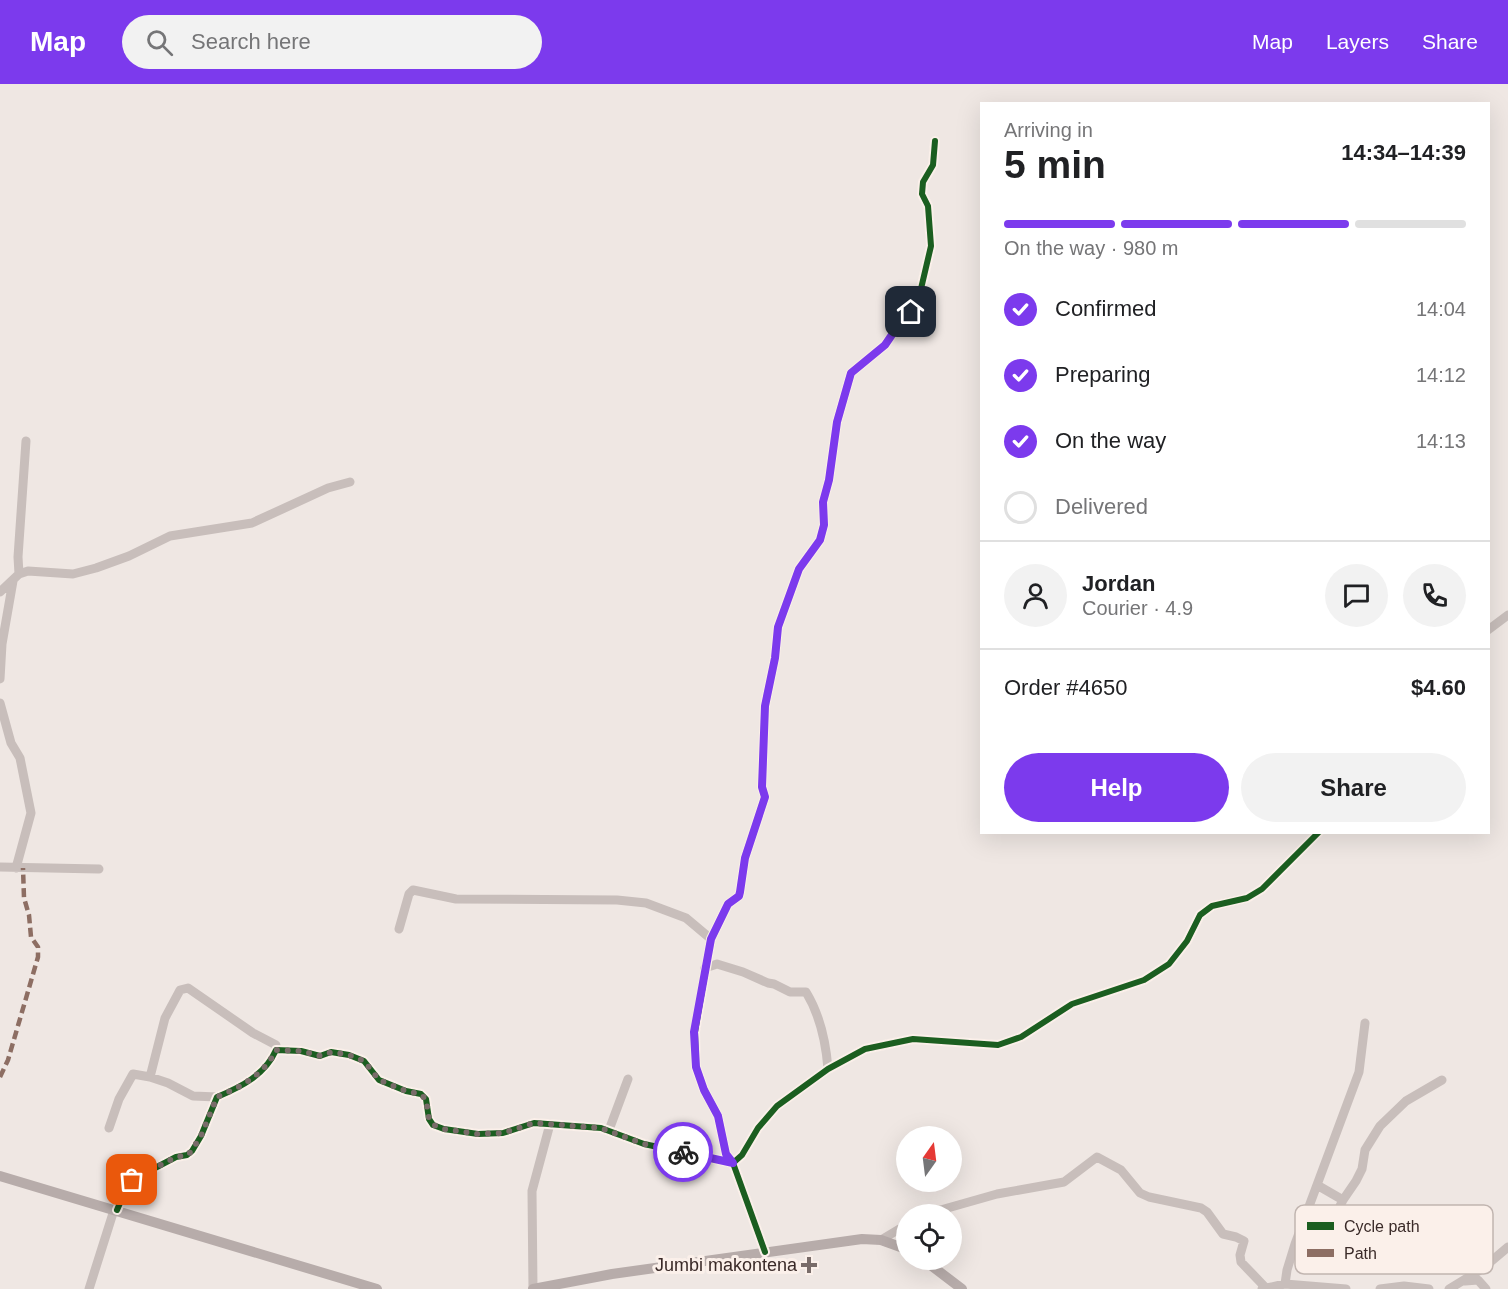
<!DOCTYPE html>
<html lang="en">
<head>
<meta charset="utf-8">
<style>
  body { margin:0; font-family:Helvetica,sans-serif; background:#f2f2f2; color:#202124; height:100vh; display:flex; flex-direction:column; font-size:22px; white-space:nowrap }
  * { box-sizing:border-box; margin:0 }
  p { font-size:20px; color:#757577 }
  .icon { flex:none; width:33px; height:33px; fill:none; stroke:currentColor; stroke-width:2; stroke-linecap:round; stroke-linejoin:round }
  .map { position:relative; flex:1; overflow:hidden }
  .drawer { position:absolute; left:980px; top:18px; width:510px; height:732px; display:flex; flex-direction:column; background:#fff; border-radius:0px; box-shadow:0 6px 24px #0002 }
  .drawer>* { flex:none }
  .needle { width:39px; rotate:14deg }
  .fabs { position:absolute; left:896px; top:1042px; display:grid; gap:12px }
  .fabs a { display:grid; place-items:center; width:66px; height:66px; border-radius:50%; background:#fff; box-shadow:0 6px 24px #0002; font-size:30px }
  .pin { position:absolute; display:grid; place-items:center; width:51px; height:51px; color:#fff; margin:-26px; border-radius:12px; box-shadow:0 3px 9px #0006 }
  .courier { position:absolute; display:grid; place-items:center; width:60px; height:60px; margin:-30px; border:4px solid #7c3aed; border-radius:50%; background:#fff; color:#222; box-shadow:0 2px 8px #0007 }
  .summary em { font-style:normal; font-weight:700 }
  .summary div { display:flex; flex-direction:column-reverse }
  .summary { display:flex; align-items:center; justify-content:space-between; height:102px; padding:0 24px }
  h1 { font-size:39px; font-weight:700; line-height:45px }
  .bar { display:grid; grid-template-columns:repeat(4,1fr); gap:9px 6px; align-content:center; height:72px; padding:0 24px }
  .bar i { height:8px; border-radius:4px; background:#e0e0e0 }
  .bar .active { background:#7c3aed }
  .bar p { grid-column:span 4 }
  .line { display:flex; align-items:center; gap:15px; padding:0 24px; border-top:2px solid #e0e0e0 }
  .line div { flex:1 }
  .round { display:grid; place-items:center; flex:none; width:63px; height:63px; border-radius:32px; background:#f2f2f2 }
  ol { padding:0 24px; list-style:none }
  li { display:flex; align-items:center; gap:18px; height:66px }
  li p { margin-inline-start:auto }
  li .icon { padding:6px; border-radius:50%; background:#7c3aed; color:#fff; stroke-width:4 }
  li:last-child { color:#757577 }
  li i { width:33px; height:33px; border:3px solid #e0e0e0; border-radius:50% }
  .cta { display:flex; gap:12px; margin-top:auto; padding:12px 24px }
  .cta a { flex:1; height:69px; border-radius:36px; background:#7c3aed; color:#fff; font-size:24px; font-weight:700; line-height:69px; text-align:center }
  .cta a+a { background:#f2f2f2; color:#202124 }
  header { display:flex; align-items:center; gap:36px; box-sizing:border-box; height:84px; padding:0 30px; background:#7c3aed; color:#fff }
  header strong { font-size:28px }
  nav { display:flex; gap:33px; margin-inline-start:auto; font-size:21px }
  .search { width:420px; height:54px; background:#f2f2f2; display:flex; align-items:center; gap:15px; box-sizing:border-box; padding:0 21px; border-radius:33px; color:#757577; font-size:22px }
  .map>svg:first-child { display:block }
  .lines { fill:none; stroke-linecap:round; stroke-linejoin:round }
  .minor { stroke:#c8bebb; stroke-width:9 }
  .major { stroke:#b7acaa; stroke-width:10 }
  .quiet { stroke:#8d6e63; stroke-width:4.5; stroke-dasharray:9 4.5; stroke-linecap:butt }
  .cycleway-casing { stroke:#fbf0ea; stroke-width:10 }
  .cycleway { stroke:#1b5e20; stroke-width:6 }
  .done { stroke:#796c69; stroke-width:6; stroke-dasharray:0 10.8 }
  .route { stroke:#7c3aed; stroke-width:8 }
  .poi-dot { fill:#796c69; stroke:#fbf0ea; stroke-width:2 }
  .labels { text-anchor:middle; stroke-width:6; stroke-linejoin:round; paint-order:stroke }
  .poi-label { font-size:18px; fill:#3a2a28; stroke:#fbf0ea; text-anchor:end }
  .key { fill:#fbf0ea; stroke:#c1b5b0; stroke-width:1.5 }
  .key-label { font-size:16px; fill:#3a2a28 }
</style>
</head>
<body>
<header>
<strong>Map</strong>
<div class="search"><svg class="icon" aria-label="search" viewBox="0 0 24 24"><circle cx="10" cy="10" r="6"/><path d="M15 15l6 6"/></svg>Search here</div>
<nav><a>Map</a><a>Layers</a><a>Share</a></nav>
</header>
<div class="map">
<svg width="1508" height="1205" viewBox="0 0 1508 1205">
  <rect width="100%" height="100%" fill="#efe7e3"/>
  <g class="lines">
    <path class="minor" d="M935 57 933 81 923 98 922 110 928 122 931 162 920 209 911 228 900 239 885 261 851 289 837 338 829 396 823 418 824 441 820 456 799 485 778 543 775 574 765 622 762 703 765 713 745 774 740 808 739 812 728 820 711 855 695 948 696 983 704 1006 718 1032 726 1070 733 1079 742 1071 758 1044 777 1022 828 985 865 965 913 955 998 961 1021 953 1072 920 1144 896 1169 880 1187 857 1200 831 1212 822 1247 814 1262 805 1319 748
      M19 490 18 473 26 357
      M0 508 19 490 28 487 73 490 96 484 129 472 170 452 252 439 328 404 350 398
      M1488 546 1508 531
      M0 595 2 560 13 497
      M0 619 11 659 20 674 31 729 16 784
      M0 783 99 785
      M399 845 409 810 413 806 456 815 617 816 646 819 686 834 711 855
      M705 884 717 880 743 888 768 899 774 900 790 908H806C820 931 826 959 828 985
      M150 993 165 934 180 906 188 904 253 949 276 961V966
      M109 1044 119 1015 133 990 150 993 168 999 193 1012 217 1013
      M609 1046 628 995
      M1317 1101 1343 1116 1356 1097 1362 1085 1365 1066 1380 1042 1406 1017 1442 996
      M117 1126 126 1105 136 1094 176 1073 187 1071 192 1067 201 1052 217 1013C241 1003 265 991 276 966L301 967 320 972 331 968 349 971 364 977 379 996 406 1007 421 1010 426 1015 429 1035 433 1041 444 1045 478 1050 503 1049 534 1039 601 1044 644 1060 733 1079 765 1168
      M923 1131 997 1110 1064 1098 1097 1073 1121 1086 1140 1109 1149 1113 1201 1124 1207 1128 1223 1150 1236 1153 1244 1157 1240 1171 1241 1178 1265 1203
      M881 1156 906 1141
      M1293 1168 1304 1170 1321 1160 1343 1116
      M1465 1197 1478 1196 1486 1205
      M1285 1200 1287 1186 1295 1160 1359 988 1365 939
      M89 1205 114 1126
      M533 1205 532 1107 550 1040
      M1262 1205 1285 1200 1346 1205
      M1380 1205 1404 1202 1429 1205
      M1449 1205 1482 1185 1508 1163"/>
    <path class="major" d="M0 1092 377 1205
      M924 1176 962 1205
      M533 1205 612 1190 862 1155 881 1156 906 1165"/>
    <path class="quiet" d="M0 993 8 976 38 873V863L31 853 29 831 24 814 23 784"/>
    <g class="cycleway-casing">
      <path id="cycleway" d="M935 57 933 81 923 98 922 110 928 122 931 162 920 209 911 228 900 239 885 261 851 289 837 338 829 396 823 418 824 441 820 456 799 485 778 543 775 574 765 622 762 703 765 713 745 774 740 808 739 812 728 820 711 855 695 948 696 983 704 1006 718 1032 726 1070 733 1079 742 1071 758 1044 777 1022 828 985 865 965 913 955 998 961 1021 953 1072 920 1144 896 1169 880 1187 857 1200 831 1212 822 1247 814 1262 805 1319 748
        M117 1126 126 1105 136 1094 176 1073 187 1071 192 1067 201 1052 217 1013C241 1003 265 991 276 966L301 967 320 972 331 968 349 971 364 977 379 996 406 1007 421 1010 426 1015 429 1035 433 1041 444 1045 478 1050 503 1049 534 1039 601 1044 644 1060 733 1079 765 1168"/>
    </g>
    <use href="#cycleway" class="cycleway"/>
  </g>
  <g class="lines">
    <path class="done" d="M132 1096 176 1073 188 1071 192 1066 201 1052 217 1013C241 1003 265 990 276 966L301 967 320 972 332 968 349 971 364 977 379 996 406 1007 420 1010 426 1015 429 1035 434 1041 444 1045 478 1050 503 1049 534 1039 601 1044 644 1060 683 1068"/>
    <path class="route" d="M683 1068 733 1079 726 1070 718 1032 704 1006 696 983 694 948 711 855 728 820 739 812 740 808 745 774 765 713 762 703 765 622 775 574 778 543 799 485 820 456 824 441 823 418 829 396 837 338 851 289 885 261 900 239 911 228"/>
  </g>
  <path class="poi-dot" d="M806 1172h6v6h6v6h-6v6h-6v-6h-6v-6h6z"/>
  <g class="labels">
    <g class="poi-label">
      <text x="797" y="1187">Jumbi makontena</text>
    </g>
  </g>
  <rect x="1295" y="1121" width="198" height="69" rx="9" class="key"/>
  <rect x="1307" y="1138" width="27" height="8" fill="#1b5e20"/>
  <rect x="1307" y="1165" width="27" height="8" fill="#8d6e63"/>
  <g class="key-label">
    <text x="1344" y="1148">Cycle path</text>
    <text x="1344" y="1175">Path</text>
  </g>
</svg>
<div class="fabs">
<a><svg class="needle" viewBox="-14 -14 28 28"><path d="M0-13l5 13h-10z" fill="#e53935"/><path d="M0 13l5-13h-10z" fill="#757577"/></svg></a>
<a><svg class="icon" aria-label="locate" viewBox="0 0 24 24"><circle cx="12" cy="12" r="6"/><path d="M12 2v4M12 18v4M2 12h4M18 12h4"/></svg></a>
</div>
<div class="pin" style="left:132px;top:1096px;background:#ea580c"><svg class="icon" aria-label="bag" viewBox="0 0 24 24"><path d="M5 8h14l-1 12H6zM9 8a3 3 0 0 1 6 0"/></svg></div>
<div class="pin" style="left:911px;top:228px;background:#1f2937"><svg class="icon" aria-label="home" viewBox="0 0 24 24"><path d="M3 11l9-7 9 7M6 9v11h12V9"/></svg></div>
<div class="courier" style="left:683px;top:1068px"><svg class="icon" aria-label="bike" viewBox="0 0 24 24"><circle cx="6" cy="16" r="4"/><circle cx="18" cy="16" r="4"/><path d="M6 16l4-8h5l3 8M10 8l3 8H6M13 5h3"/></svg></div>
<section class="drawer">
<div class="summary"><div><h1>5 min</h1><p>Arriving in</p></div><em>14:34–14:39</em></div>
<div class="bar"><i class="active"></i><i class="active"></i><i class="active"></i><i></i><p>On the way · 980 m</p></div>
<ol>
<li><svg class="icon" aria-label="check" viewBox="0 0 24 24"><path d="M5 12l5 5 9-10"/></svg>Confirmed<p>14:04</p></li>
<li><svg class="icon" aria-label="check" viewBox="0 0 24 24"><path d="M5 12l5 5 9-10"/></svg>Preparing<p>14:12</p></li>
<li><svg class="icon" aria-label="check" viewBox="0 0 24 24"><path d="M5 12l5 5 9-10"/></svg>On the way<p>14:13</p></li>
<li><i></i>Delivered</li>
</ol>
<div class="line" style="height:108px"><a class="round"><svg class="icon" aria-label="person" viewBox="0 0 24 24"><circle cx="12" cy="8" r="4"/><path d="M4 21q1-7 8-7t8 7"/></svg></a><div><b>Jordan</b><p>Courier · 4.9</p></div><a class="round"><svg class="icon" aria-label="chat" viewBox="0 0 24 24"><path d="M4 5h16v11H9l-5 4z"/></svg></a><a class="round"><svg class="icon" aria-label="phone" viewBox="0 0 24 24"><path d="M5 4h4l2 5-3 2q2 4 5 5l2-3 5 2v4C11 20 4 13 5 4z"/></svg></a></div>
<div class="line" style="height:78px"><div>Order #4650</div><b>$4.60</b></div>
<div class="cta"><a>Help</a><a>Share</a></div>
</section>
</div>
</body>
</html>
